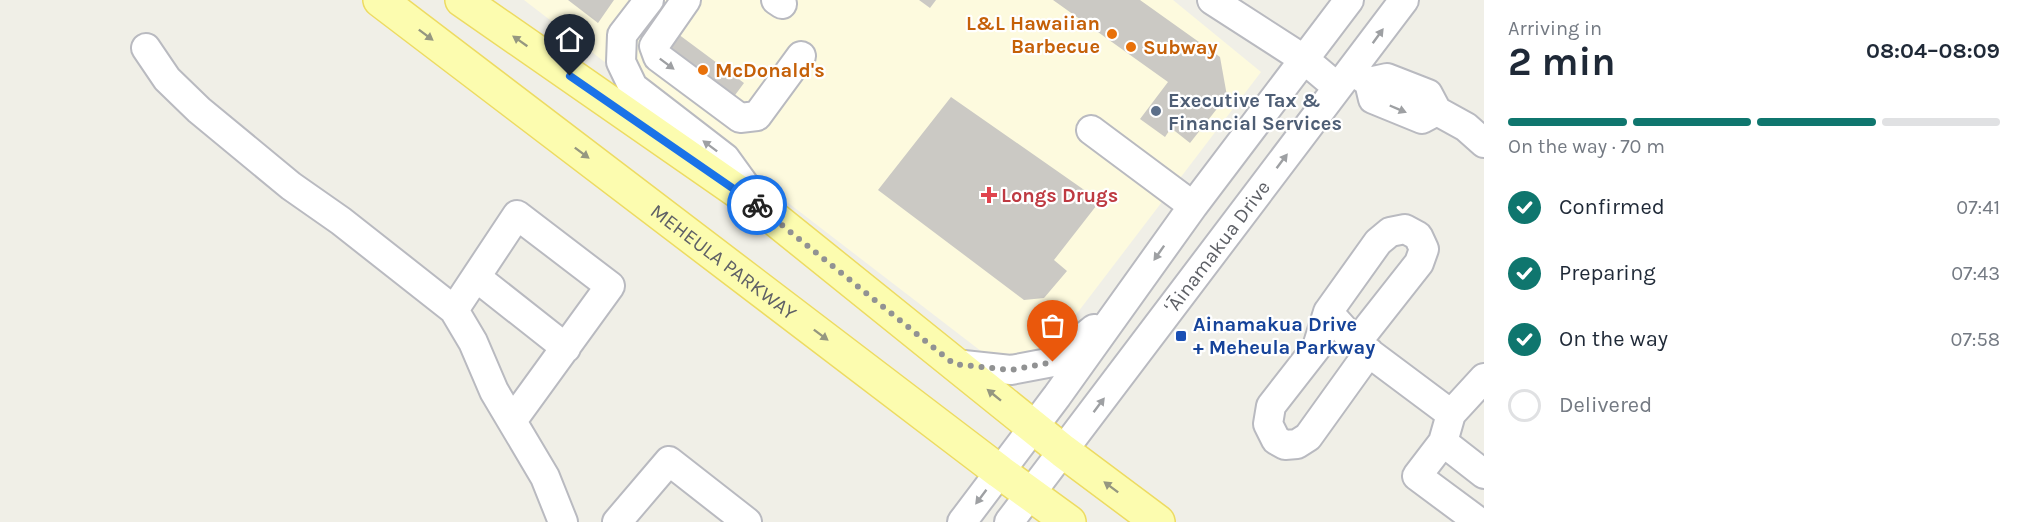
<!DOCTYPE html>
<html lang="en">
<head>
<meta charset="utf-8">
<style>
  body { margin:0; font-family:Karla,sans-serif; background:#f6f6f7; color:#1f2937; height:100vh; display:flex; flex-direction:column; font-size:22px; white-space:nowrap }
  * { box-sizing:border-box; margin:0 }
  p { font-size:20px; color:#747a83 }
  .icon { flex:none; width:33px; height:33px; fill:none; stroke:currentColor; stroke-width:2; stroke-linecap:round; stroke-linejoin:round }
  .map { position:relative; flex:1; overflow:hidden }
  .side { display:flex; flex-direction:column; background:#fff; width:540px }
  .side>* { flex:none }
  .pin { position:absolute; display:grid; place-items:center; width:51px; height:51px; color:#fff; margin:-62px -26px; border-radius:50% 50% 50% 0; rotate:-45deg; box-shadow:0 0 6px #0007 }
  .pin .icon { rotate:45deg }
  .courier { position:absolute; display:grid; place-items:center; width:60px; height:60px; margin:-30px; border:4px solid #1a73e8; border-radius:50%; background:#fff; color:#222; box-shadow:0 2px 8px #0007 }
  .summary em { font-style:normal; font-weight:700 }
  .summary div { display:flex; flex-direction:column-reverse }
  .summary { display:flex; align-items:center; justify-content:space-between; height:102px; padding:0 24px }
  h1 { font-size:39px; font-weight:700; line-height:45px }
  .bar { display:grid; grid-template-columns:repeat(4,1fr); gap:9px 6px; align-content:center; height:72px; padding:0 24px }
  .bar i { height:8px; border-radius:4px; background:#e0e1e3 }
  .bar .selected { background:#0f766e }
  .bar p { grid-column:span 4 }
  ol { padding:0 24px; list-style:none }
  li { display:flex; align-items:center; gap:18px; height:66px }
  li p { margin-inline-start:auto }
  li .icon { padding:6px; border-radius:50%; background:#0f766e; color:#fff; stroke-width:4 }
  li:last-child { color:#747a83 }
  li i { width:33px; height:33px; border:3px solid #e0e1e3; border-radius:50% }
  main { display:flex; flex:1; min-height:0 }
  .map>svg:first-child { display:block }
  .commercial { fill:#fdfade }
  .building { fill:#cbc9c4 }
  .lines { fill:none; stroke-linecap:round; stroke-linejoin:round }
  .minor-casing { stroke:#b9bac0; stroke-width:32 }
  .major-casing { stroke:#eddb62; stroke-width:36 }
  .minor { stroke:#fff; stroke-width:28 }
  .major { stroke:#fcfcaf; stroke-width:33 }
  .oneway { fill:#959780 }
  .oneway2 { fill:#9ea0a3 }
  .done { stroke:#919293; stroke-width:6; stroke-dasharray:0 10.8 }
  .route { stroke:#1a73e8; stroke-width:8 }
  .food-dot { fill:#e8710a; stroke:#fff; stroke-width:2 }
  .service-dot { fill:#5c6f8a; stroke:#fff; stroke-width:2 }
  .health-dot { fill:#e0444e; stroke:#fff; stroke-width:2 }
  .transit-dot { fill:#1a4fb4; stroke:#fff; stroke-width:2 }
  .labels { text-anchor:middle; stroke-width:4.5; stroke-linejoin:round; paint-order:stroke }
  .food-label { font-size:20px; font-weight:bold; fill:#c56008; stroke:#fff; text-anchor:start }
  .service-label { font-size:20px; font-weight:bold; fill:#4e5e75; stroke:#fff; text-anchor:start }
  .health-label { font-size:20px; font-weight:bold; fill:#be3a42; stroke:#fff; text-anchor:start }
  .street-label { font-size:20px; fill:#5e6066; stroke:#fff }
  .transit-label { font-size:20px; font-weight:bold; fill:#164399; stroke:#fff; text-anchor:start }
</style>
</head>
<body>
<main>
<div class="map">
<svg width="1484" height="522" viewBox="0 0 1484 522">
  <rect width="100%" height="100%" fill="#f0efe7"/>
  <path class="commercial" d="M524 0H1173L1261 72 1046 354 990 358Z"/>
  <path class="building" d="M568 0H614L598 23Z
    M919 0H936L930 8Z
    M1053 0H1140L1220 57 1227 96 1190 143 1171 128 1165 137 1140 119 1168 82Z
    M678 34 744 83 724 110 661 58Z
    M951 97 1100 201 1054 260 1067 271 1044 298 1024 300 878 190Z"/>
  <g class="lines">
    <g class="minor-casing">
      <path id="minor" d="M649 0 622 35 621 62 633 87 725 158 754 198
        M686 0 654 46 658 57 740 118 757 116 801 56
        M776 0 782 4
        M1212 0 1305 60 1337 87
        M146 48 167 79 199 110 291 186 341 221 454 310 473 342 494 391 545 477 563 522
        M1357 74 1369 82 1373 99 1422 119 1437 111
        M1369 82 1387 78 1428 94 1437 111 1466 127 1484 143
        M1091 130 1193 206
        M476 277 566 348
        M454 310 517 215 610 286 512 421
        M1328 312 1317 347 1271 406 1268 424 1276 440 1285 445 1297 444 1308 437 1369 352
        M1356 343 1419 263 1424 249 1418 236 1405 229 1390 232 1378 242 1328 312 1356 343 1451 414
        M954 364 1011 370 1053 362 1094 329
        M1443 442 1484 474
        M617 522 669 461 747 522
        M962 522 1057 396 1193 206 1349 0
        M1009 522 1404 0
        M1479 522 1417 476 1443 442 1451 414 1484 378"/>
    </g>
    <g class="major-casing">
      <g id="major">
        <path id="s1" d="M380 0 1000 472 1069 522"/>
        <path d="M462 0 760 207 1063 451 1158 522"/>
      </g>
    </g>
    <use href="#minor" class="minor"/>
    <use href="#major" class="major"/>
  </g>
  <defs><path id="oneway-solid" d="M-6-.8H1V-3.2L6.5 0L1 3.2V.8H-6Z" transform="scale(1.5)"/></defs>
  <g class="oneway">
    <use href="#oneway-solid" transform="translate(426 35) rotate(37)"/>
    <use href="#oneway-solid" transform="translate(520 41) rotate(-145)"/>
    <use href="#oneway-solid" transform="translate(582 153) rotate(37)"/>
    <use href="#oneway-solid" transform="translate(821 335) rotate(37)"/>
    <use href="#oneway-solid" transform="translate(994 395) rotate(-141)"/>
    <use href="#oneway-solid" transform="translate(1111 487) rotate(-143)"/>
  </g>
  <g class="oneway2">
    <use href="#oneway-solid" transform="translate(1378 36) rotate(-54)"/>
    <use href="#oneway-solid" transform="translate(667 64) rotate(37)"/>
    <use href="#oneway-solid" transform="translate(1398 109) rotate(23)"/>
    <use href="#oneway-solid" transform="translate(710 146) rotate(-143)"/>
    <use href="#oneway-solid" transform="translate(1282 161) rotate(-53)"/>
    <use href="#oneway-solid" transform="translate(1159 253) rotate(125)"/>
    <use href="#oneway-solid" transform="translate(1099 405) rotate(-53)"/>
    <use href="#oneway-solid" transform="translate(981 497) rotate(127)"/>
  </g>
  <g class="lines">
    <path class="done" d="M757 205 954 364 1011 370 1053 362"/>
    <path class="route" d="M570 76 757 205"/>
  </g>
  <g class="food-dot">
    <circle cx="1112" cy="34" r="6"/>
    <circle cx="1131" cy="47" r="6"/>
    <circle cx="703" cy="70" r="6"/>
  </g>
  <circle class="service-dot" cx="1156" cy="111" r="6"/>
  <path class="health-dot" d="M986 186h6v6h6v6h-6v6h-6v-6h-6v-6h6z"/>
  <rect class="transit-dot" x="1175" y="330" width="12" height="12" rx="3"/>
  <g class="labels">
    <g class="food-label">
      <text x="1100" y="30" text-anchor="end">L&amp;L Hawaiian<tspan x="1100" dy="23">Barbecue</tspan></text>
      <text x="1143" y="54">Subway</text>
      <text x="715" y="77">McDonald's</text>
    </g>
    <g class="service-label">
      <text x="1168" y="107">Executive Tax &amp;<tspan x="1168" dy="23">Financial Services</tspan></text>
    </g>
    <g class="health-label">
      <text x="1001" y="202">Longs Drugs</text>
    </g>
    <g class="street-label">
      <text transform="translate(1217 247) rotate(-53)" y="7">ʻĀinamakua Drive</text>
      <text dy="7" stroke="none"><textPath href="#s1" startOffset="432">MEHEULA PARKWAY</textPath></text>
    </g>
    <g class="transit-label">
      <text x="1193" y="331">Ainamakua Drive<tspan x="1193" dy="23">+ Meheula Parkway</tspan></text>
    </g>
  </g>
</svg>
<div class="pin" style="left:1053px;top:362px;background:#ea580c"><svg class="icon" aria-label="bag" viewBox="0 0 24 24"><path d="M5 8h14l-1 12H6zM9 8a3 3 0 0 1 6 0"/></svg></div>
<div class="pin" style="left:570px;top:76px;background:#1f2937"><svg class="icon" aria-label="home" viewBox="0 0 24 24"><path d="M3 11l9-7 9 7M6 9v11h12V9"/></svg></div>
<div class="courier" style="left:757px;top:205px"><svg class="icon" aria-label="bike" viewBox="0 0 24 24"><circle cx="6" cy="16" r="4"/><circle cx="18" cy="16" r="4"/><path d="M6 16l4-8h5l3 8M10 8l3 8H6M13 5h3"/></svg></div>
</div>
<section class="side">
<div class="summary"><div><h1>2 min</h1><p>Arriving in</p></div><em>08:04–08:09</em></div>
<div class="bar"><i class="selected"></i><i class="selected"></i><i class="selected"></i><i></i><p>On the way · 70 m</p></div>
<ol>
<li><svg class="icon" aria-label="check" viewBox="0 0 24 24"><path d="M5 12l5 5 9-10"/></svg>Confirmed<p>07:41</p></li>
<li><svg class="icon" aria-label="check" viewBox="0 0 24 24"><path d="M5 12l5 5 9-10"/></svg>Preparing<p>07:43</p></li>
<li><svg class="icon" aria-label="check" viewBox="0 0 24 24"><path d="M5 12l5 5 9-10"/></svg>On the way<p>07:58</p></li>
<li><i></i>Delivered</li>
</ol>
</section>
</main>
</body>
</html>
